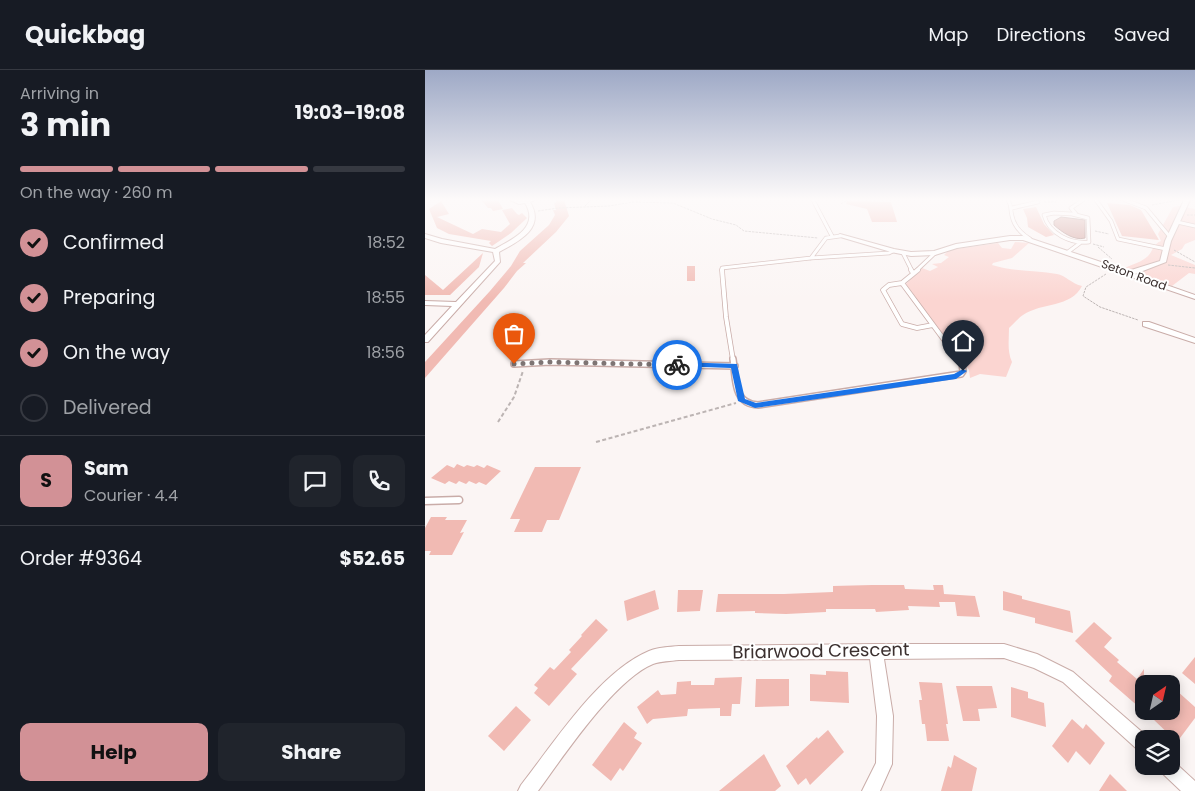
<!DOCTYPE html>
<html lang="en">
<head>
<meta charset="utf-8">
<style>
  body { margin:0; font-family:Poppins,sans-serif; background:#20242c; color:#f1f3f6; height:100vh; display:flex; flex-direction:column; font-size:19px; white-space:nowrap }
  * { box-sizing:border-box; margin:0 }
  p { font-size:16px; color:#9ea1a6 }
  .icon { flex:none; width:28px; height:28px; fill:none; stroke:currentColor; stroke-width:2; stroke-linecap:round; stroke-linejoin:round }
  .map { position:relative; flex:1; overflow:hidden }
  .panel { display:flex; flex-direction:column; background:#171b24; width:425px }
  .panel>* { flex:none }
  .needle { width:32px; rotate:34deg }
  .tools { position:absolute; left:710px; top:605px; display:grid; gap:10px }
  .tools a { display:grid; place-items:center; width:45px; height:45px; border-radius:10px; background:#171b24; box-shadow:0 2px 12px #0003; font-size:25px }
  .pin { position:absolute; display:grid; place-items:center; width:42px; height:42px; color:#fff; margin:-51px -21px; border-radius:50% 50% 50% 0; rotate:-45deg; box-shadow:0 0 5px #0007 }
  .pin .icon { rotate:45deg }
  .courier { position:absolute; display:grid; place-items:center; width:50px; height:50px; margin:-25px; border:4px solid #1a73e8; border-radius:50%; background:#fff; color:#222; box-shadow:0 1px 6px #0007 }
  .head em { font-style:normal; font-weight:700 }
  .head div { display:flex; flex-direction:column-reverse }
  .head { display:flex; align-items:center; justify-content:space-between; height:85px; padding:0 20px }
  h1 { font-size:32px; font-weight:700; line-height:38px }
  .bar { display:grid; grid-template-columns:repeat(4,1fr); gap:8px 5px; align-content:center; height:60px; padding:0 20px }
  .bar i { height:6px; border-radius:4px; background:#363941 }
  .bar .selected { background:#d29196 }
  .bar p { grid-column:span 4 }
  .line { display:flex; align-items:center; gap:12px; padding:0 20px; border-top:1px solid #363941 }
  .line div { flex:1 }
  .round { display:grid; place-items:center; flex:none; width:52px; height:52px; border-radius:10px; background:#20242c }
  ol { padding:0 20px; list-style:none }
  li { display:flex; align-items:center; gap:15px; height:55px }
  li p { margin-inline-start:auto }
  li .icon { padding:5px; border-radius:50%; background:#d29196; color:#111; stroke-width:4 }
  li:last-child { color:#9ea1a6 }
  li i { width:28px; height:28px; border:2px solid #363941; border-radius:50% }
  .primary-button { display:flex; gap:10px; margin-top:auto; padding:10px 20px }
  .primary-button a { flex:1; height:58px; border-radius:10px; background:#d29196; color:#111; font-size:20px; font-weight:700; line-height:58px; text-align:center }
  .primary-button a+a { background:#20242c; color:#f1f3f6 }
  header { display:flex; align-items:center; gap:30px; box-sizing:border-box; height:70px; padding:0 25px; background:#171b24; border-bottom:1px solid #363941 }
  header strong { font-size:24px }
  nav { display:flex; gap:28px; margin-inline-start:auto; font-size:18px }
  main { display:flex; flex:1; min-height:0 }
  .map>svg:first-child { display:block }
  .green { fill:#fbd5d1 }
  .water { fill:#cf9993; stroke:#a37a75 }
  .building { fill:#f1bab3 }
  .lines { fill:none; stroke-linecap:round; stroke-linejoin:round }
  .service-far3-casing { stroke:#c9aca8; stroke-width:4.5 }
  .service-far2-casing { stroke:#c9aca8; stroke-width:5.5 }
  .service-far1-casing { stroke:#c9aca8; stroke-width:8 }
  .service-casing { stroke:#c9aca8; stroke-width:9 }
  .minor-casing { stroke:#c9aca8; stroke-width:2 }
  .path-far1 { stroke:#bcb4b3; stroke-width:1; stroke-dasharray:2.5 1; stroke-linecap:butt }
  .path { stroke:#bcb4b3; stroke-width:2; stroke-dasharray:4 2.5; stroke-linecap:butt }
  .service-far3 { stroke:#fff; stroke-width:3 }
  .service-far2 { stroke:#fff; stroke-width:4 }
  .service-far1 { stroke:#fff; stroke-width:5 }
  .service { stroke:#fff; stroke-width:6 }
  .minor { fill:#fff; fill-rule:evenodd }
  .route { fill:#1a73e8 }
  .done { stroke:#7e7574; stroke-width:5; stroke-dasharray:0 9 }
  .labels { text-anchor:middle; stroke-width:4; stroke-linejoin:round; paint-order:stroke }
  .far-street-label { font-size:12px; fill:#3b302f; stroke:#fff }
  .near-street-label { font-size:18px; fill:#3b302f; stroke:#fff }
</style>
</head>
<body>
<header>
<strong>Quickbag</strong>
<nav><a>Map</a><a>Directions</a><a>Saved</a></nav>
</header>
<main>
<section class="panel">
<div class="head"><div><h1>3 min</h1><p>Arriving in</p></div><em>19:03–19:08</em></div>
<div class="bar"><i class="selected"></i><i class="selected"></i><i class="selected"></i><i></i><p>On the way · 260 m</p></div>
<ol>
<li><svg class="icon" aria-label="check" viewBox="0 0 24 24"><path d="M5 12l5 5 9-10"/></svg>Confirmed<p>18:52</p></li>
<li><svg class="icon" aria-label="check" viewBox="0 0 24 24"><path d="M5 12l5 5 9-10"/></svg>Preparing<p>18:55</p></li>
<li><svg class="icon" aria-label="check" viewBox="0 0 24 24"><path d="M5 12l5 5 9-10"/></svg>On the way<p>18:56</p></li>
<li><i></i>Delivered</li>
</ol>
<div class="line" style="height:90px"><b class="round" style="background:#d29196;color:#111">S</b><div><b>Sam</b><p>Courier · 4.4</p></div><a class="round"><svg class="icon" aria-label="chat" viewBox="0 0 24 24"><path d="M4 5h16v11H9l-5 4z"/></svg></a><a class="round"><svg class="icon" aria-label="phone" viewBox="0 0 24 24"><path d="M5 4h4l2 5-3 2q2 4 5 5l2-3 5 2v4C11 20 4 13 5 4z"/></svg></a></div>
<div class="line" style="height:65px"><div>Order #9364</div><b>$52.65</b></div>
<div class="primary-button"><a>Help</a><a>Share</a></div>
</section>
<div class="map">
<svg width="770" height="721" viewBox="0 0 770 721">
  <rect width="100%" height="100%" fill="#fbf5f4"/>
  <path class="green" d="M754 136 770 139V170L760 174 757 179 746 185 770 195V204L764 203 747 216 700 198C708 194 717 192 723 186 728 181 728 174 736 171L733 164 748 137Z
    M590 172 604 173 587 188 568 193 567 195C589 202 610 200 632 204 640 205 647 214 657 216 646 238 617 232 598 245 593 248 589 254 584 258 584 270 582 281 587 292L581 307 555 304 545 308 544 300 481 214 497 198 505 201 513 197 507 194 516 193 524 187 519 185 524 180 573 173 577 178 586 179Z"/>
  <path class="water" d="M636 147 660 150V168C649 171 637 162 629 155V151Z"/>
  <path class="building" d="M56 130H73L78 139 68 141 66 138H63Z
    M130 130H139L144 146 131 162 98 193H101L92 201 79 218 0 308V292L65 221 86 196 95 181 124 155 130 145 128 140H131L129 133 131 132Z
    M16 131 24 144 12 147 48 164 57 159 76 162 85 154 77 140 87 138 92 144 94 145 97 143 102 148 86 163 67 176 64 173 66 171 24 164 12 158 4 139Z
    M422 131 466 132 472 152H447L442 139 421 134Z
    M682 133 705 135 716 140 734 170 697 166Z
    M611 137 619 154 629 165 621 167 603 157 602 148 598 139Z
    M58 183 54 197 25 225H0V205L18 220Z
    M262 196H270V211H262Z
    M32 394 39 397 42 395 49 397 52 395 59 398 62 395 76 401 61 415 54 412 51 414 44 411 41 414 34 411 31 414 24 411 20 414 6 408 22 395 29 398Z
    M110 397H156L134 450H122L117 462H89L95 449H85Z
    M6 447H22L20 450H42L35 463 39 462 27 485H4L6 481H0V458Z
    M447 515H479L480 519 509 520 508 515H518L519 524 550 526 555 547 532 546 530 532H514L515 537 483 536 484 540 451 542 450 539H401V542L361 544 330 543V541L291 542 293 524H359L408 522V516Z
    M230 520 234 539 202 551 199 531Z
    M253 520H278L275 541 252 542Z
    M578 521 597 526V529L645 541 648 563 610 553V548L578 540Z
    M171 549 183 560 146 599 152 604 124 636 109 623 113 618 109 615 125 597 129 600 146 582 144 580 157 566 156 565Z
    M669 552 687 568 679 577 694 590 692 592 712 609 719 599V606L728 614H719V633L715 638 684 611 687 606 650 571Z
    M770 587V614L757 603Z
    M401 601 423 602 424 633 385 631V604L401 605Z
    M317 607 315 634H307L306 646H295V638L263 639 262 646 228 649 222 654 212 637 233 620 236 625 251 624 252 612 266 611V615H289L290 608Z
    M331 609H364V636L330 637Z
    M494 612 517 613 523 654H521L524 671H502L500 654H497L494 630H497Z
    M531 616H567L572 638 553 639 555 651H538Z
    M586 617 603 622V628L619 633 621 657 586 647Z
    M751 620 770 637V648L752 672 728 649 734 641H746V625Z
    M91 636 106 650 79 681 63 666Z
    M647 649 658 659 661 654 680 673 665 695 651 681 643 693 627 676Z
    M199 652 212 663 209 668 217 673 198 701 195 698 186 711 167 695Z
    M403 660 419 682 385 715 381 708 373 715 361 696 392 667 393 669Z
    M339 684 356 716 350 721H294Z
    M529 685 552 698 547 721H516L523 696 526 698Z
    M685 704 702 721H674Z"/>
  <g class="lines">
    <g class="service-far3-casing">
      <path id="service-far3" d="M388 130 407 166
        M583 130C587 136 585 139 587 146 589 156 597 164 605 169
        M671 130 686 151 693 169 741 179
        M700 130 721 138 745 167
        M587 138 613 132
        M629 143 647 144 663 148 664 172C646 174 624 164 619 145Z
        M651 144 646 138 658 130
        M752 152 770 156
        M643 182 655 173
        M478 183 487 201
        M386 188 401 168 415 166
        M297 201V198L386 188 464 183 468 181
        M491 201 510 183"/>
    </g>
    <g class="service-far2-casing">
      <path id="service-far2" d="M297 200 301 247 308 290
        M486 200 488 203
        M493 200 477 213 464 215 458 220 477 254 492 258 508 255
        M477 213 534 290"/>
    </g>
    <g class="service-far1-casing">
      <path id="service-far1" d="M308 289C311 309 308 334 333 335L536 304 538 301 537 294 533 289
        M89 294 125 292 310 296"/>
    </g>
    <g class="service-casing">
      <path id="service" d="M0 431 34 430"/>
    </g>
    <g class="minor-casing">
      <path id="minor" d="M85 130H110L105 132C121 158 94 171 74 182L75 192 3 272H0V265L27 236 0 235V231L31 232 70 191 68 182 16 173 0 168V164L17 169 70 179C88 169 115 157 100 133L94 134Z
        M759 130H765L746 171 741 192 710 204 770 225V229L598 170H585L532 178 510 185 486 186 466 182 412 166 415 164 469 179 486 182 509 181 531 174 585 166H598L703 201 735 191 740 171Z
        M718 252H724L770 268V273L718 256Z
        M451 574H579L612 584 648 602 725 669H719V682L713 680 638 612 609 598 579 588 459 589 468 646 467 694 455 721H437L451 693 452 646 445 589 254 590C246 591 236 591 228 594 189 610 138 687 113 721H93L96 715C129 673 174 602 224 581 233 577 244 577 254 576Z
        M746 689 770 711V721H756L736 702 734 696H746Z"/>
    </g>
    <path class="path-far1" d="M619 132H631
      M416 134 422 130
      M727 135 754 130
      M160 136 166 130
      M113 141 133 138 184 136 208 132 248 133 287 149 311 155 319 161 393 168
      M762 145H770
      M670 161 684 164
      M668 174 679 177
      M673 177 687 189
      M749 180 770 192
      M743 195 770 198
      M681 204 661 217 658 226 675 237 713 250"/>
    <path class="path" d="M73 352 89 327 98 301
      M171 372 311 333"/>
    <use href="#service-far3" class="service-far3"/>
    <use href="#service-far2" class="service-far2"/>
    <use href="#service-far1" class="service-far1"/>
    <use href="#service" class="service"/>
    <use href="#minor" class="minor"/>
  </g>
  <linearGradient id="sky" x2="0" y2="1"><stop stop-color="#9ea9c6"/><stop offset="0.56" stop-color="#fdfafa"/><stop offset="1" stop-color="#fdfafa" stop-opacity="0"/></linearGradient>
  <rect width="770" height="231" fill="url(#sky)"/>
  <path class="route" d="M252 292 312 294 320 329 331 333 529 304 538 299 542 301 531 309 330 338 313 331 306 298 249 296V293Z"/>
  <g class="lines">
    <path class="done" d="M89 294 125 292 252 295"/>
  </g>
  <g class="labels">
    <g class="far-street-label">
      <text transform="translate(709 205) rotate(20)" y="4">Seton Road</text>
    </g>
    <g class="near-street-label">
      <text transform="translate(396 581) rotate(-1)" y="6">Briarwood Crescent</text>
    </g>
  </g>
</svg>
<div class="tools">
<a><svg class="needle" viewBox="-14 -14 28 28"><path d="M0-13l5 13h-10z" fill="#e53935"/><path d="M0 13l5-13h-10z" fill="#9ea1a6"/></svg></a>
<a><svg class="icon" aria-label="layers" viewBox="0 0 24 24"><path d="M12 4l9 5-9 5-9-5zM3 14l9 5 9-5"/></svg></a>
</div>
<div class="pin" style="left:89px;top:294px;background:#ea580c"><svg class="icon" aria-label="bag" viewBox="0 0 24 24"><path d="M5 8h14l-1 12H6zM9 8a3 3 0 0 1 6 0"/></svg></div>
<div class="pin" style="left:538px;top:301px;background:#1f2937"><svg class="icon" aria-label="home" viewBox="0 0 24 24"><path d="M3 11l9-7 9 7M6 9v11h12V9"/></svg></div>
<div class="courier" style="left:252px;top:295px"><svg class="icon" aria-label="bike" viewBox="0 0 24 24"><circle cx="6" cy="16" r="4"/><circle cx="18" cy="16" r="4"/><path d="M6 16l4-8h5l3 8M10 8l3 8H6M13 5h3"/></svg></div>
</div>
</main>
</body>
</html>
